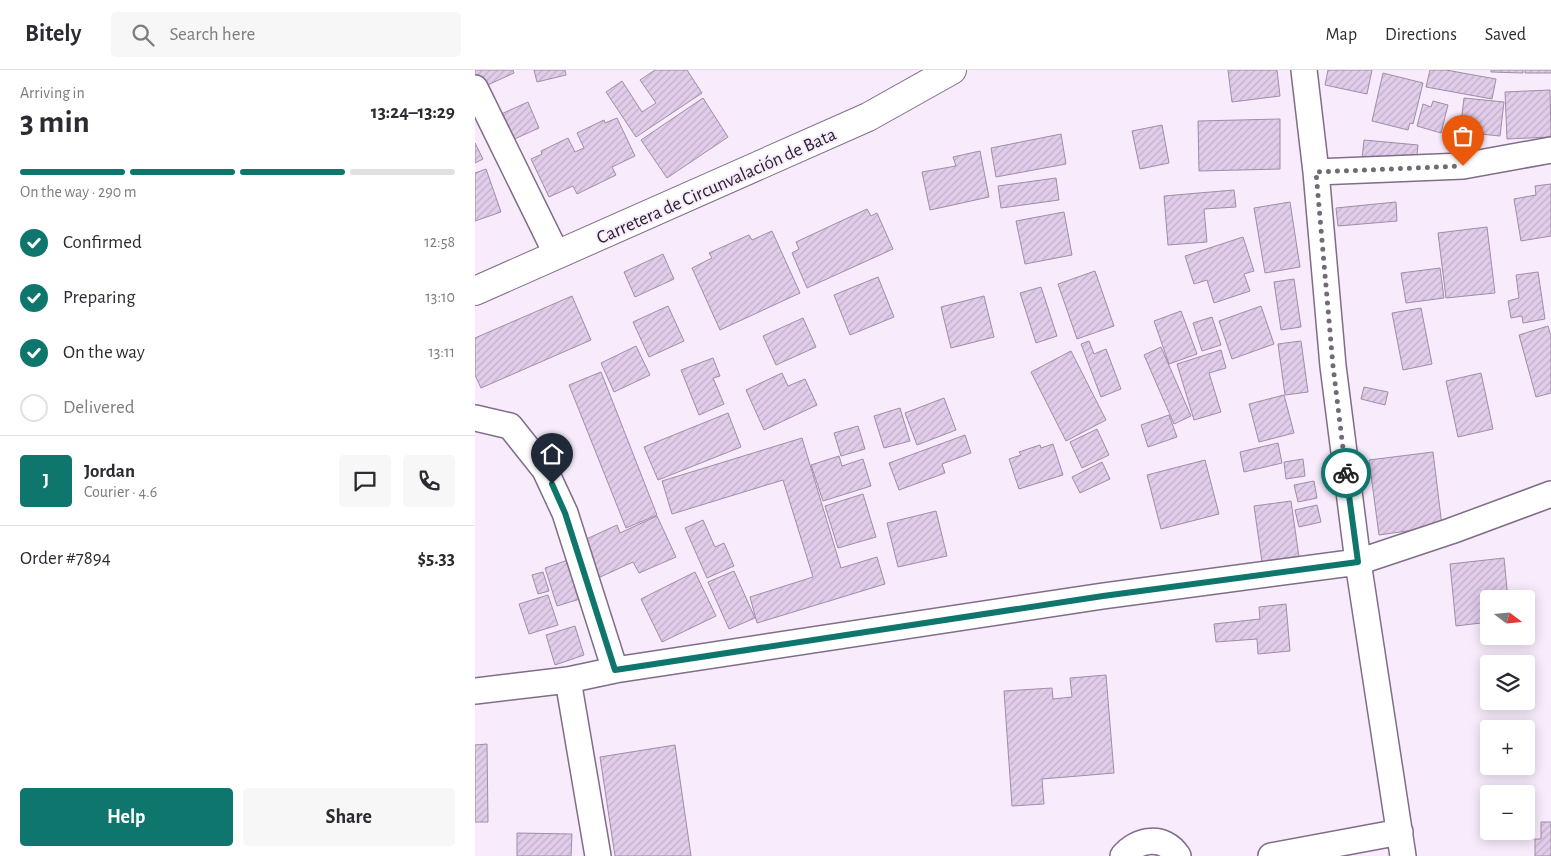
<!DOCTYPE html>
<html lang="en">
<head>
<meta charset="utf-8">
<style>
  body { margin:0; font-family:"Alegreya Sans",sans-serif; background:#f7f7f7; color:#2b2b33; height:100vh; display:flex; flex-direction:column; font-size:19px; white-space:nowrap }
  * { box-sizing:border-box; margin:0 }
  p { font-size:16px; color:#7c7c81 }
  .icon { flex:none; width:28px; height:28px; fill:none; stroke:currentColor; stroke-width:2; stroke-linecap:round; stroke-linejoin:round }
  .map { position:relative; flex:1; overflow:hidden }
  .sheet { display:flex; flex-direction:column; background:#fff; width:475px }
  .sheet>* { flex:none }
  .needle { width:32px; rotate:106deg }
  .buttons { position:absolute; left:1005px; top:520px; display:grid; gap:10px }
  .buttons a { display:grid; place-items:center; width:55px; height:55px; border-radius:5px; background:#fff; box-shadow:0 2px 12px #0003; font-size:25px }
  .pin { position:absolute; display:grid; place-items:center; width:42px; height:42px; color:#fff; margin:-51px -21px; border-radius:50% 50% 50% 0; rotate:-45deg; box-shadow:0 0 5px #0007 }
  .pin .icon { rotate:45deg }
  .courier { position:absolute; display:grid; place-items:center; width:50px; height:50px; margin:-25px; border:4px solid #0f766e; border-radius:50%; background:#fff; color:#222; box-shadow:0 1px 6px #0007 }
  .headline em { font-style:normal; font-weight:700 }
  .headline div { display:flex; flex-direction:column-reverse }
  .headline { display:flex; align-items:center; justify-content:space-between; height:85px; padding:0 20px }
  h1 { font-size:32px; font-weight:700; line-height:38px }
  .bar { display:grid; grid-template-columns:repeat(4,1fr); gap:8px 5px; align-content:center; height:60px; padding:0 20px }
  .bar i { height:6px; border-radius:4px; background:#e1e1e2 }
  .bar .current { background:#0f766e }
  .bar p { grid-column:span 4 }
  .line { display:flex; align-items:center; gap:12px; padding:0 20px; border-top:1px solid #e1e1e2 }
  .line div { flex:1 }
  .round { display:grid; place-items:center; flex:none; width:52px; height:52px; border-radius:5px; background:#f7f7f7 }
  ol { padding:0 20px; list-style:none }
  li { display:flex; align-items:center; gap:15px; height:55px }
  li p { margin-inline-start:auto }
  li .icon { padding:5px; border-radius:50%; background:#0f766e; color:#fff; stroke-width:4 }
  li:last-child { color:#7c7c81 }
  li i { width:28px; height:28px; border:2px solid #e1e1e2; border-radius:50% }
  .button { display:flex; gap:10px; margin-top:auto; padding:10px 20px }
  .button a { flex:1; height:58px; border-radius:5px; background:#0f766e; color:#fff; font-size:20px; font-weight:700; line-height:58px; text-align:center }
  .button a+a { background:#f7f7f7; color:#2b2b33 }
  header { display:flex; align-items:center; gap:30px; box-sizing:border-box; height:70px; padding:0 25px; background:#fff; border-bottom:1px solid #e1e1e2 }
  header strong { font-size:24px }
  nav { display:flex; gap:28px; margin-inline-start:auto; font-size:18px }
  .search { width:350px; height:45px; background:#f7f7f7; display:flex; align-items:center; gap:12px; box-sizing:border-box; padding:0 18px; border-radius:5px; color:#7c7c81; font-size:19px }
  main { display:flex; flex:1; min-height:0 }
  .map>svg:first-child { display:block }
  .building { fill:url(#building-hatch); stroke:#a08da8 }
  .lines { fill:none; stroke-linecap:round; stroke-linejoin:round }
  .minor-casing { stroke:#806d87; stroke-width:28 }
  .major-casing { stroke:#806d87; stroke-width:30 }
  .minor { stroke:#fff; stroke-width:25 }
  .major { stroke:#fff; stroke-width:28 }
  .done { stroke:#736a77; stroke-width:5; stroke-dasharray:0 9 }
  .route { stroke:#0f766e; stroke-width:6 }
  .labels { text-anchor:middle; stroke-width:4; stroke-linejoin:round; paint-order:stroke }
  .street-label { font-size:19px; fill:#2c242f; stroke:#f7ebfc }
</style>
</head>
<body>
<header>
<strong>Bitely</strong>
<div class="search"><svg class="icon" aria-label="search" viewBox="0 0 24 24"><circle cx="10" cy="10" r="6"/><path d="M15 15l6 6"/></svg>Search here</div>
<nav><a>Map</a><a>Directions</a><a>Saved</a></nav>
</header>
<main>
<section class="sheet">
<div class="headline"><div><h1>3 min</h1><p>Arriving in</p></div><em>13:24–13:29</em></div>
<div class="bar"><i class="current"></i><i class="current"></i><i class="current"></i><i></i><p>On the way · 290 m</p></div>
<ol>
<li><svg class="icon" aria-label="check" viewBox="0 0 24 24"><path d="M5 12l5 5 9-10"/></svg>Confirmed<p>12:58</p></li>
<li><svg class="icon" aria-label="check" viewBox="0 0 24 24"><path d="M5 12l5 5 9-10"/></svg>Preparing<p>13:10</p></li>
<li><svg class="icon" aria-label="check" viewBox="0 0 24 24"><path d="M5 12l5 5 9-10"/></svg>On the way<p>13:11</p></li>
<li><i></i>Delivered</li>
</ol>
<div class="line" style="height:90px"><b class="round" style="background:#0f766e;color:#fff">J</b><div><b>Jordan</b><p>Courier · 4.6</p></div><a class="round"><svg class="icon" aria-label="chat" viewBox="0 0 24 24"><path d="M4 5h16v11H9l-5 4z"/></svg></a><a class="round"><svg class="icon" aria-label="phone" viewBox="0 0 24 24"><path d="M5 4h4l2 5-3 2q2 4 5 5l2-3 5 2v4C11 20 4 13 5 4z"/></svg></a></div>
<div class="line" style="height:65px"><div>Order #7894</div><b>$5.33</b></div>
<div class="button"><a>Help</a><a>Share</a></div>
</section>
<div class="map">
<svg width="1076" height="786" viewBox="0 0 1076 786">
  <defs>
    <pattern id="building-hatch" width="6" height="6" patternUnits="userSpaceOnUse" patternTransform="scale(1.25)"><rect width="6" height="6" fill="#e1cce9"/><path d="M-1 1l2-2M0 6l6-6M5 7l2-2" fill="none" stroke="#c1afc8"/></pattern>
  </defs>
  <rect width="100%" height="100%" fill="#f7ebfc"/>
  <path class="building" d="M0 0H38L39 3 6 18 0 4Z
    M59 0H90L91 5 62 12Z
    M180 0H212L227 23 161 67 131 22 147 11 167 42 181 33 165 10Z
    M753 0H802L805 26 757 32Z
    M853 0H897L892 24 850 15Z
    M955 0H971L1021 9 1017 29 951 17Z
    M1016 0H1048V3L1016 2Z
    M1050 0H1076V3H1050Z
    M908 3 948 13 938 54 935 53 933 60 897 51Z
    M1075 20 1076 67 1032 69 1030 22Z
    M228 28 253 67 192 108 166 70Z
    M989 28 1029 32 1025 66 985 62Z
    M958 31 973 35 966 63 942 56 948 34 956 37Z
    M53 32 64 58 35 71 24 45Z
    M142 48 160 86 137 97 141 105 102 124 98 116 74 127 56 89 67 84 66 81 93 68 100 82 109 78 102 63 129 50 130 53Z
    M805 49V99L724 101 723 51Z
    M687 55 694 93 665 99 657 61Z
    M586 64 591 94 521 107 516 78Z
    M889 70 943 75 941 94 887 89Z
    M0 73 8 89 0 93Z
    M505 81 514 127 455 140 447 102 481 96 478 87Z
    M11 99 26 142 0 151V103Z
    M581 108 584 130 526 138 523 116Z
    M1076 114V166L1046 171 1039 129 1061 125 1060 116Z
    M759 120 761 137 729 139 732 172 693 175 689 126Z
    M815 132 825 197 790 203 779 138Z
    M921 132 922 151 863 156 861 138Z
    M392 139 396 146 402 143 418 179 332 218 317 183 324 179 321 172Z
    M589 142 597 185 550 194 541 151Z
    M1012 157 1020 223 971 228 963 163Z
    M297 161 325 223 245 260 217 198 237 188 234 183 274 165 277 170Z
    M768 167 779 201 769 204 775 221 739 233 732 210 719 214 710 186Z
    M188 184 199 209 160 227 149 202Z
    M965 198 969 228 931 233 926 203Z
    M620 201 639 256 602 269 583 214Z
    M1063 202 1070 249 1048 253 1047 246 1036 248 1033 231 1044 228 1041 205Z
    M403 207 419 247 375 265 359 225Z
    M819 209 826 257 806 260 799 212Z
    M566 217 582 266 561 273 545 223Z
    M97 226 116 270 6 318 0 305V268Z
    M509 226 519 267 476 278 466 237Z
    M193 236 209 271 174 287 158 252Z
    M786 236 799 274 757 289 744 251Z
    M946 238 957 294 928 300 917 243Z
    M706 241 722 284 694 294 679 251Z
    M737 247 746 275 727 281 718 253Z
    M328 248 341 277 301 295 288 266Z
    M1073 256 1076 266V323L1061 327 1044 265Z
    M614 271 619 284 631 279 646 319 626 327 606 274Z
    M826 271 833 322 810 325 803 274Z
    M161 276 175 305 139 322 126 293Z
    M686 277 716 346 699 354 669 285Z
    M746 280 751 298 734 303 746 342 719 350 702 294Z
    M596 281 631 350 591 371 556 302Z
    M238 288 245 306 238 308 249 334 224 345 206 300Z
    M126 302 182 445 151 458 94 315Z
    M307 303 313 316 330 309 342 335 289 360 271 320Z
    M1006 303 1018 359 983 367 971 311Z
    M889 317 913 322 910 335 886 329Z
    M809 325 819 363 784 372 774 334Z
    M469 328 481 360 442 375 430 343Z
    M425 338 435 371 409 378 399 346Z
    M253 343 266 377 183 410 169 377Z
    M694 345 702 367 673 377 666 355Z
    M383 356 390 379 366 386 359 363Z
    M622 359 634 385 607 398 595 372Z
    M490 365 496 383 467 394 470 403 424 420 414 393Z
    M327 368 366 498 402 487 410 514 282 553 275 527 338 507 308 410 197 444 187 411Z
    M803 373 807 393 769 402 765 382Z
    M578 374 588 405 544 419 534 389 546 385 544 382 565 375 566 378Z
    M958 382 967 456 904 465 894 390Z
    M364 386 367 396 388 389 396 416 348 431 336 395Z
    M828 389 830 406 811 409 809 392Z
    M730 390 744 444 686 459 672 405Z
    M627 392 635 409 605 423 597 407Z
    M839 411 842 428 823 432 819 415Z
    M388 424 401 467 363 478 350 436Z
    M816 431 824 487 787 492 779 436Z
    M842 435 846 452 824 457 820 440Z
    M461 441 472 486 423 497 412 453Z
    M182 446 201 487 164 503 158 492 123 508 107 471 142 455 145 463Z
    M228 450 240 477 249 473 259 496 232 508 210 458Z
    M1029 488 1033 529H1014V552L981 556 975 494Z
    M96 489 108 528 82 536 70 498Z
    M259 501 280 548 254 559 233 512Z
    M68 502 74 521 63 524 57 505Z
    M220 502 241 546 187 572 166 529Z
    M73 525 83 555 54 564 44 534Z
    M811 534 815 581 783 584 782 569 741 572 739 554 785 549 784 537Z
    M100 556 109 585 80 595 71 565Z
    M631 605 639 703 567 709 569 734 537 736 529 621 577 618 578 629 597 627 595 608Z
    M12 674 13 752H0V675Z
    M200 675 216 786H140L125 687Z
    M1066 752H1076V786H1060V769H1066Z
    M42 763 97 764 96 786H42Z"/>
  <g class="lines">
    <g class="minor-casing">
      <path id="minor" d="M829 0 841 102 858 296 883 492 928 786
        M0 18 82 185
        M841 102 988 96 1076 80
        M0 348 35 356 70 400 90 443 140 600
        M93 610 123 786
        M0 621 93 610 140 600 628 526 883 492 976 461 1076 424
        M648 786C662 769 689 764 703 786
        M796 786 925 762"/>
    </g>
    <g class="major-casing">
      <path id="major" d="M0 221 393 47 477 0"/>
    </g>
    <use href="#minor" class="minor"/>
    <use href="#major" class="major"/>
  </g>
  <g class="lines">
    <path class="done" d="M871 403 858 296 841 102 988 96"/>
    <path class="route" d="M77 414 90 443 140 600 628 526 883 492 871 403"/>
  </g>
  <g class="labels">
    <g class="street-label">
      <text transform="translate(241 115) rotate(-24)" y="7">Carretera de Circunvalación de Bata</text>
    </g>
  </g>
</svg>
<div class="buttons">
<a><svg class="needle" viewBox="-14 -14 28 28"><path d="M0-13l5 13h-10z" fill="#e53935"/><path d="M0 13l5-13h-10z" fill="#7c7c81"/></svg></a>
<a><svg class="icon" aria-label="layers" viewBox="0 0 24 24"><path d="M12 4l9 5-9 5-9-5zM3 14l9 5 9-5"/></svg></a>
<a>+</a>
<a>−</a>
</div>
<div class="pin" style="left:988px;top:96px;background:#ea580c"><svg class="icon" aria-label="bag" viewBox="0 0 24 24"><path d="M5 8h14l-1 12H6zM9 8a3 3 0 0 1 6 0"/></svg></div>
<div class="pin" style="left:77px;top:414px;background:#1f2937"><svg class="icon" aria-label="home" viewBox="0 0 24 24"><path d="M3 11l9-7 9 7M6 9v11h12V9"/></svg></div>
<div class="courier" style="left:871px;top:403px"><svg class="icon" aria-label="bike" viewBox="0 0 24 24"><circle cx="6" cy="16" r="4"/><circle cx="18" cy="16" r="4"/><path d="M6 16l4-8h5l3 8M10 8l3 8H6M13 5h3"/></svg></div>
</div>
</main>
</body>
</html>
